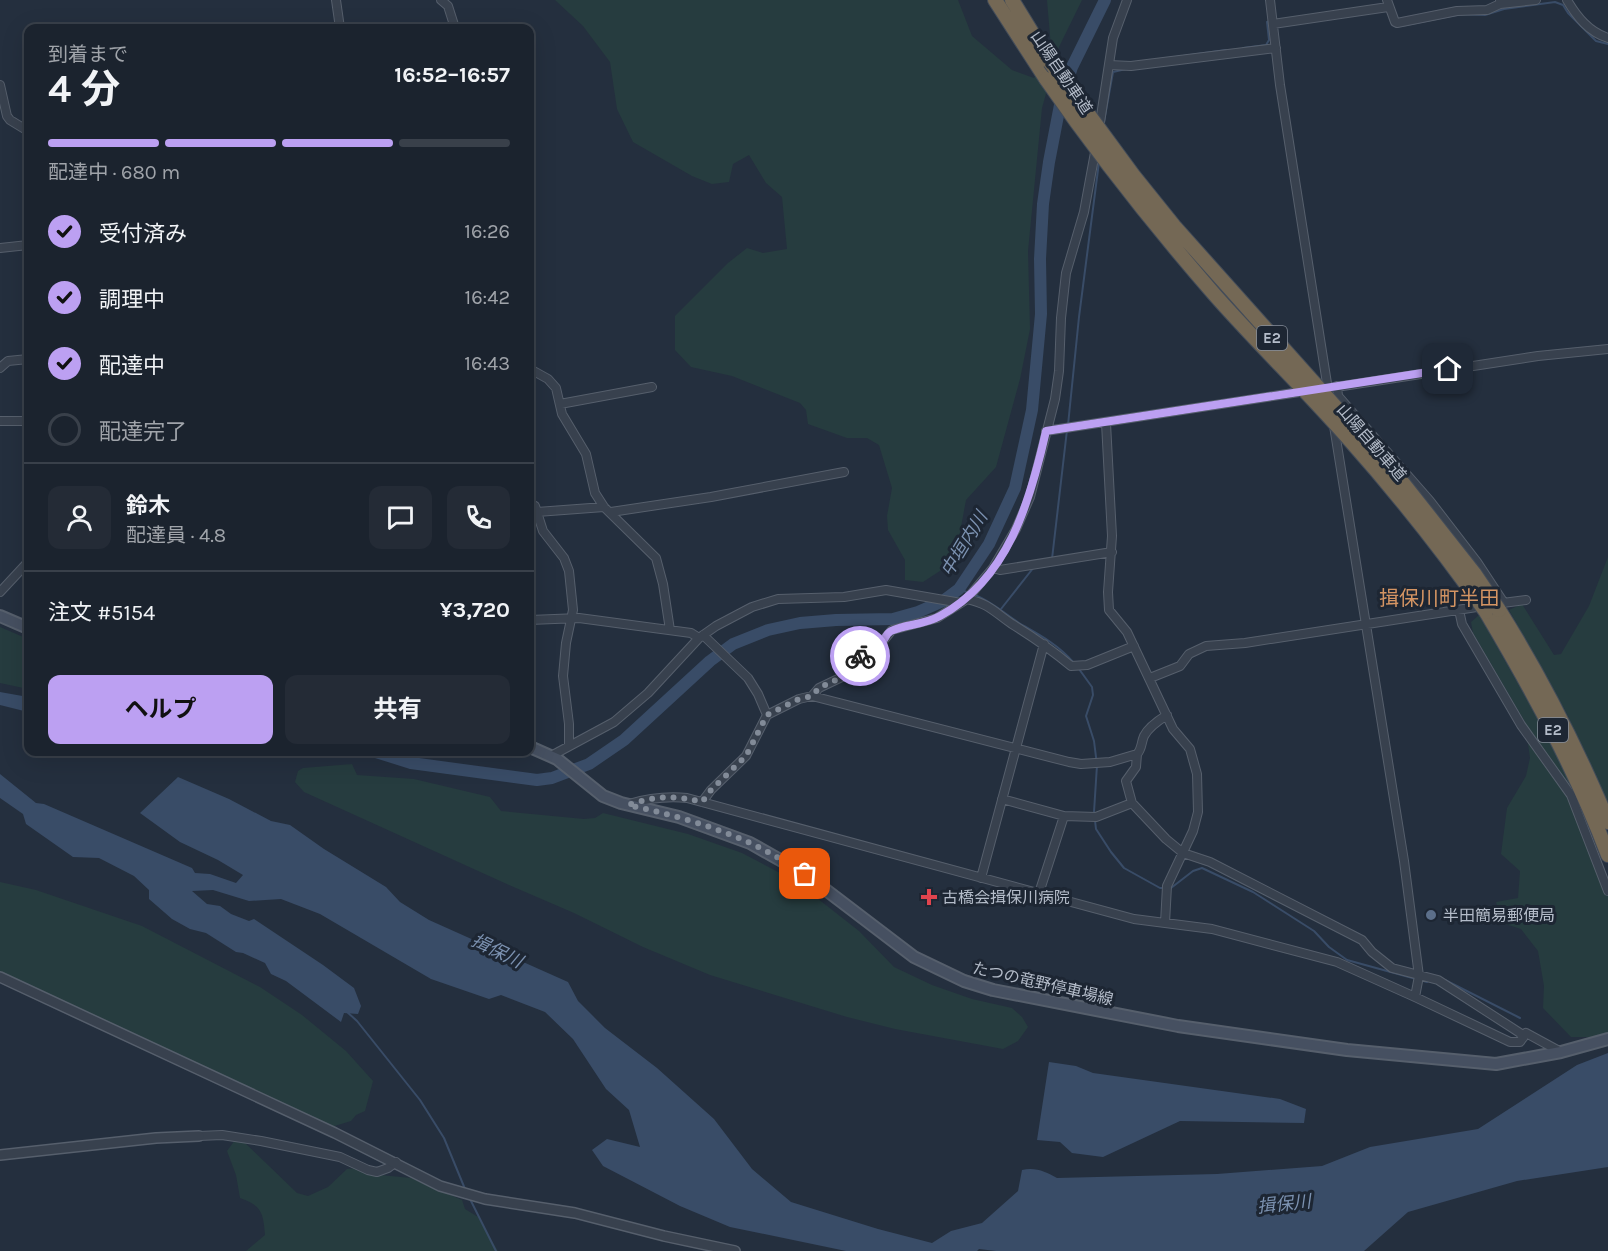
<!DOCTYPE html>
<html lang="ja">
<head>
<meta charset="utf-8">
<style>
  body { margin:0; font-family:Karla,"Noto Sans JP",sans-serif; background:#242b36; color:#f1f3f6; height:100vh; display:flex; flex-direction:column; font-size:22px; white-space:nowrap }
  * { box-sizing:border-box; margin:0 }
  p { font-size:20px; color:#a0a4aa }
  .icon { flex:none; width:33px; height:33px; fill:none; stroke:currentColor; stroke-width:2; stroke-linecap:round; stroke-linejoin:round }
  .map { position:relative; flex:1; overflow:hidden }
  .details { position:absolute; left:24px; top:24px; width:510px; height:732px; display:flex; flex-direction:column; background:#1b232e; border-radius:12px; box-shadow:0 6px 24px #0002,0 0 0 2px #39404a }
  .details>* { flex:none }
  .pin { position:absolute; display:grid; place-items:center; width:51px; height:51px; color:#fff; margin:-26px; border-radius:12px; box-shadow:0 3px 9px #0006 }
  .courier { position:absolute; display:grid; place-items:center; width:60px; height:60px; margin:-30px; border:4px solid #bca0f2; border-radius:50%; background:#fff; color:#222; box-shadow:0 2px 8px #0007 }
  .summary em { font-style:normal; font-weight:700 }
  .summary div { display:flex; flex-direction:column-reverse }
  .summary { display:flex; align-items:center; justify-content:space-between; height:102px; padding:0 24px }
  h1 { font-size:39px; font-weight:700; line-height:45px }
  .bar { display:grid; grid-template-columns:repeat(4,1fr); gap:9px 6px; align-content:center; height:72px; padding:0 24px }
  .bar i { height:8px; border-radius:4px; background:#39404a }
  .bar .selected { background:#bca0f2 }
  .bar p { grid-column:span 4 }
  .line { display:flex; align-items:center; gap:15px; padding:0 24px; border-top:2px solid #39404a }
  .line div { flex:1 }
  .round { display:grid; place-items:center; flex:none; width:63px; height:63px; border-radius:12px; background:#242b36 }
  ol { padding:0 24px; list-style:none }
  li { display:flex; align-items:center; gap:18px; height:66px }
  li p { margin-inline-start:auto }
  li .icon { padding:6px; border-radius:50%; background:#bca0f2; color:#111; stroke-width:4 }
  li:last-child { color:#a0a4aa }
  li i { width:33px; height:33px; border:3px solid #39404a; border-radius:50% }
  .primary-button { display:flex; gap:12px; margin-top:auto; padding:12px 24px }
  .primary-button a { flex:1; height:69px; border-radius:12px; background:#bca0f2; color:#111; font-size:24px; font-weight:700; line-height:69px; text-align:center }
  .primary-button a+a { background:#242b36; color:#f1f3f6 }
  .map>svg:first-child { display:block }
  .green { fill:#263c3f }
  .water { fill:#394c67 }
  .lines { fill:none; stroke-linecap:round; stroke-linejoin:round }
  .stream { stroke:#394c67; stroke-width:2 }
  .river { stroke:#394c67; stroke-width:12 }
  .minor-casing { stroke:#565f6c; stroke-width:10 }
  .tertiary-casing { stroke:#565f6c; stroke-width:12 }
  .secondary-casing { stroke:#565f6c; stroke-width:14 }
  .motorway-casing { stroke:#434c59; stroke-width:16 }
  .minor { stroke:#38414e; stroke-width:8 }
  .tertiary { stroke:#38414e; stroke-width:9 }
  .secondary { stroke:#465061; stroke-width:10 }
  .motorway { stroke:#746855; stroke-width:14 }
  .motorway-bridge-casing { stroke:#434c59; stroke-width:16; stroke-linecap:butt }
  .motorway-bridge { stroke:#746855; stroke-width:14 }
  .done { stroke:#828b98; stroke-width:6; stroke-dasharray:0 10.8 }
  .route { stroke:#bca0f2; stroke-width:8 }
  .health-dot { fill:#e0444e; stroke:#1d2633; stroke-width:2 }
  .service-dot { fill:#5c6f8a; stroke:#1d2633; stroke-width:2 }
  .labels { text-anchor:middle; stroke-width:6; stroke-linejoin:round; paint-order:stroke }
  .shield { fill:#1d2633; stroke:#878f9c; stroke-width:1.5 }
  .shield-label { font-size:15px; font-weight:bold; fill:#b4bcc9 }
  .street-label { font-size:16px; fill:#b4bcc9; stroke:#1d2633 }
  .poi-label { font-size:16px; fill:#b4bcc9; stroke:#1d2633; text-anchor:start }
  .water-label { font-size:18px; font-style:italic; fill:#7c92b1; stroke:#1d2633 }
  .quarter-label { font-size:20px; fill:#d59563; stroke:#1d2633 }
</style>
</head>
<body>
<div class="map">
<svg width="1608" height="1251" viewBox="0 0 1608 1251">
  <rect width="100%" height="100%" fill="#242f3e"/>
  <path class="green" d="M555 0H958L972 36 1012 70 1034 78 1051 47 1047 0H1082L1059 47 1042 108 1028 251 1030 329 1020 379 996 467 966 500 958 543 946 567 923 582 905 580V560L888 530 887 516 892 488 879 445 867 438H847L808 424 806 410 800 403 732 376 691 367 675 350V316L728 263 747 248 763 253 787 249 782 197 766 183 749 155 733 164 729 182 712 184 692 176 633 142 617 109 610 62 583 26Z
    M1608 557V812L1568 716 1509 610 1522 604 1554 655 1561 654 1589 606Z
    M1479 615 1545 731 1575 793 1608 883V1032L1601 1037H1571L1543 1008 1544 986 1538 951 1521 929 1502 923 1496 902 1518 898 1520 871 1501 854 1507 808 1526 776 1530 758 1525 722 1473 633 1471 622Z
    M0 627 28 639V689L0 683Z
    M352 764 357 775 414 779 490 797 501 811 584 819 595 818 603 813 688 834 742 853 782 874 808 891 859 931 894 967 932 985 972 999 1012 1008 1022 1017 1028 1027 1018 1041 1003 1049 895 1029 847 1017 710 975 643 947 574 913 509 885 304 792 295 782 298 771 303 768Z
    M0 882 36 890 142 926 260 987 302 1015 346 1051 373 1081 365 1111 356 1115 351 1121 331 1127 0 973Z
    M235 1140 243 1141 297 1193 308 1196 328 1187 347 1169 357 1168 370 1174 411 1178 462 1200 465 1209 478 1217 498 1251H246L265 1235C263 1212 262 1206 240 1198L236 1175 227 1151Z"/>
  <path class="water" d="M0 692 28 697V712L0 705Z
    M0 774 36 803 44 804 192 868 195 873 210 874 236 883 243 875 218 860 180 842 140 813 178 777 229 799 271 821 290 825 324 849 386 887 400 902 429 920 568 982 578 1001 605 1028 657 1068 714 1119 752 1169 791 1202 878 1229 932 1243 951 1231 982 1223 1018 1191 1022 1170C1036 1167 1046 1172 1057 1178L1217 1174 1322 1166 1370 1147 1478 1129 1577 1065 1608 1053V1167L1517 1181 1408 1212 1364 1251H996L979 1249 977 1251H846L730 1227 680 1206 603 1166 592 1150 607 1139 640 1147 629 1110 606 1089 573 1039 545 1012 501 995 489 999 431 979 320 914 281 899 249 901 213 890 192 891 207 904 220 906 231 914 249 921 254 919 323 965 354 988 361 1006 358 1014 344 1013 341 1022 286 981 271 974 265 963 243 953 236 952 206 933 190 929 172 919 149 899V890L134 876 99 858 73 857 26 824 23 814 0 798Z
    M1049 1062 1076 1066 1093 1073 1280 1099 1306 1109 1304 1123 1180 1121 1103 1157 1072 1153 1060 1142 1037 1140Z"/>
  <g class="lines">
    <path class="stream" d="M1401 26 1461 14 1485 15 1504 9 1555 2 1563 5 1568 13 1596 41 1608 44
      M1243 48 1266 45 1269 40 1267 22 1270 21
      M1154 60 1226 50
      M1103 127 1113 72 1126 69
      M1068 425 1079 317 1099 162
      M1052 559 1067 430
      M959 589 969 593
      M975 595C992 602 1004 613 1019 623 1038 634 1059 645 1073 662
      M1001 609 1034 567
      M1079 669 1092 687 1093 695 1086 716 1094 741 1097 765 1094 812 1096 829 1111 852 1124 868 1160 888H1171L1193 871 1202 868 1253 892 1314 931 1329 947 1347 960 1427 982 1430 980
      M1445 980 1520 1018
      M346 1011 357 1021 420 1100 444 1138 465 1189
      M469 1197 496 1251"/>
    <path class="river" d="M376 752 411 763 537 780 552 778 589 764 624 740 710 661 733 644 768 630 800 623 836 620 893 619 918 612 943 601 959 589 989 544 1015 488 1032 410 1041 314 1040 259 1043 204 1049 162 1060 105 1072 67 1105 0"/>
    <g class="minor-casing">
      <path id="minor" d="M336 0 340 28
        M441 0 448 6 455 28
        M1270 0 1280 85 1329 396
        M1387 0 1395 22 1397 23 1457 11 1487 10 1500 4
        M1500 0V4L1536 0
        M1567 0C1577 17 1589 32 1608 38
        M1273 24 1388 7
        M1109 65 1131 66 1276 48
        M0 85 7 116 10 120 28 131
        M1099 129 1113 38 1127 0
        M0 248 28 245
        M0 368 8 361 28 359
        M530 369 548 379 556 388 562 414 586 454 595 493 604 507 656 558 663 584 670 630
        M1337 386 1338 396 1430 501 1477 562 1504 603
        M1323 389 1538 356 1608 349
        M560 404 652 387
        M0 421H28
        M1106 423 1112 536 1108 592 1109 610 1127 632 1173 729 1190 749 1197 774 1198 812 1193 831 1167 886 1165 923
        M1334 426 1404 861 1419 976 1415 997
        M1046 431 1306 391
        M530 504 535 506 543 531 564 558 569 571 573 610 566 643 563 676 569 724V745
        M537 512 604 507
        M611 512 711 497 844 472
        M993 568 1000 570 1112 552
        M0 592 28 562
        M967 599C990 604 994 612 1012 624 1033 637 1052 650 1071 666L1087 665 1134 646
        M1495 604 1526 600
        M1459 610 1462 624 1521 725 1571 795 1608 891
        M530 620 579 618 691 633 699 638
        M703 635 748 678 758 694 767 715
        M1150 678 1180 666 1189 654 1206 646 1245 643 1483 606
        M812 696 819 688 842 677 855 661 864 653 879 646 892 630 937 618 967 599 993 568 1016 529 1030 497 1055 399 1059 371 1061 318 1066 273 1084 212 1096 147
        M551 756 614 722 648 693 699 638 716 626 752 607 778 599 844 597 886 590 961 603
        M1002 799 1064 816
        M702 802 711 790 746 756 767 715 799 699 812 696 1069 762 1081 764 1110 762 1137 754C1142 749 1141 743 1144 736 1148 728 1159 720 1167 715
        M1132 803 1126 781 1136 767 1137 754
        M629 804C649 798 666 796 687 798L1134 919 1212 929 1337 962 1415 997 1510 1042H1520L1526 1033 1561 1052
        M981 878 1044 644
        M1039 893 1064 816 1096 817 1132 803 1166 839 1183 853 1210 862 1362 940 1372 952 1392 968 1438 980 1520 1033 1523 1038
        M199 1136 222 1135 261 1141 340 1157 368 1170 377 1172 388 1168 396 1162"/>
    </g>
    <g class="tertiary-casing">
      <path id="tertiary" d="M0 977 335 1133 440 1186 485 1199 575 1213 664 1236 735 1251
        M0 1155 156 1138 199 1136"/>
    </g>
    <g class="secondary-casing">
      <path id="secondary" d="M0 616 28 628
        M530 747 557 759 603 796 621 803 679 817 750 843 805 874 914 957 964 981 993 990 1178 1026 1347 1050 1496 1064 1561 1052 1608 1039"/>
    </g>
    <g class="motorway-casing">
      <path id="motorway" d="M995 0 1046 79
        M1012 0 1050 62
        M1499 610C1541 677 1577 748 1608 822
        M1486 612C1532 690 1576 770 1608 855"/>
    </g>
    <use href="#minor" class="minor"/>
    <use href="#tertiary" class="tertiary"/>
    <use href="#secondary" class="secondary"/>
    <use href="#motorway" class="motorway"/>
    <g class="motorway-bridge-casing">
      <path id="motorway-bridge" d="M1050 62 1133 175 1174 226 1399 478 1474 573 1499 610
        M1046 79C1098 154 1154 225 1214 294 1257 343 1304 388 1347 437 1397 493 1443 551 1486 612"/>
    </g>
    <use href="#motorway-bridge" class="motorway-bridge"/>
  </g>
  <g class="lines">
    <path class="done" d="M805 874C787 863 768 851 748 842 710 825 669 814 628 805 654 796 676 795 702 802L711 790 746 756 767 715 799 699 812 696 819 688 842 677 860 656"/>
    <path class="route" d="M860 656C866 651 874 649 880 645 885 641 885 634 891 631 906 624 924 625 940 616 1008 579 1030 502 1046 431L1448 369"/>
  </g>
  <path class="health-dot" d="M926 888h6v6h6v6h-6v6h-6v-6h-6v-6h6z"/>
  <circle class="service-dot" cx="1431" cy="915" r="6"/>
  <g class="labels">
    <g class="shield">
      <rect x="1257" y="326" width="30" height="24" rx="4.5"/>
      <rect x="1538" y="718" width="30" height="24" rx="4.5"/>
    </g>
    <g class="shield-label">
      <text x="1272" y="343">E2</text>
      <text x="1553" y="735">E2</text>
    </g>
    <g class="street-label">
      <text transform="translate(1062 72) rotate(56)" y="6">山陽自動車道</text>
      <text transform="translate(1372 442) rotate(49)" y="6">山陽自動車道</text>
      <text transform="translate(1043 983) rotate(13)" y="6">たつの竜野停車場線</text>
    </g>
    <g class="poi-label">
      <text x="942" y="903">古橋会揖保川病院</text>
      <text x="1443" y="921">半田簡易郵便局</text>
    </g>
    <g class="water-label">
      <text transform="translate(964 544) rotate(-59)" y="6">中垣内川</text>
      <text transform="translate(497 951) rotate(26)" y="6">揖保川</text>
      <text transform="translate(1284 1204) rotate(-6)" y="6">揖保川</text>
    </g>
    <g class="quarter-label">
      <text x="1439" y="605">揖保川町半田</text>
    </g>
  </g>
</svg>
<div class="pin" style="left:805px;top:874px;background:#ea580c"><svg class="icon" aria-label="bag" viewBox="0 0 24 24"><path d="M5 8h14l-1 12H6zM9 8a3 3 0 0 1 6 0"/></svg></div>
<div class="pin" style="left:1448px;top:369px;background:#1f2937"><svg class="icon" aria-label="home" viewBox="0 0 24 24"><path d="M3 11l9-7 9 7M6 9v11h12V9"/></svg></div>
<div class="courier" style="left:860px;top:656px"><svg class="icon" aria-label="bike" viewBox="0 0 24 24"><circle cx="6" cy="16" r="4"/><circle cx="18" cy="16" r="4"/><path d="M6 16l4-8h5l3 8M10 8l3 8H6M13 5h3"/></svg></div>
<section class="details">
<div class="summary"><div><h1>4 分</h1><p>到着まで</p></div><em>16:52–16:57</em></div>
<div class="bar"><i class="selected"></i><i class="selected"></i><i class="selected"></i><i></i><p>配達中 · 680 m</p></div>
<ol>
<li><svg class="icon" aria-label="check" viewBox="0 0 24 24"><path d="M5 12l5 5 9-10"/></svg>受付済み<p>16:26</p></li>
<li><svg class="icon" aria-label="check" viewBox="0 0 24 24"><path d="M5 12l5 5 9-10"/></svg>調理中<p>16:42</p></li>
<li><svg class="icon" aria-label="check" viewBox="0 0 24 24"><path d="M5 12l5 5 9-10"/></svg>配達中<p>16:43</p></li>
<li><i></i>配達完了</li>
</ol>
<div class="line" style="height:108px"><a class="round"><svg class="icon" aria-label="person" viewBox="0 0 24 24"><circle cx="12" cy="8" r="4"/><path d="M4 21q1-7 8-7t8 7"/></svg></a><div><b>鈴木</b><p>配達員 · 4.8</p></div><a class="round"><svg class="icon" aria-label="chat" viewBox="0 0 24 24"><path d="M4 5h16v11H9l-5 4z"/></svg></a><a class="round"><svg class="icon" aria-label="phone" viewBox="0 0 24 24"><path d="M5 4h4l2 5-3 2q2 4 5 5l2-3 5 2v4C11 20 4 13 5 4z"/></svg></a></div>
<div class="line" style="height:78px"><div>注文 #5154</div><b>¥3,720</b></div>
<div class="primary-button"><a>ヘルプ</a><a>共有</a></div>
</section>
</div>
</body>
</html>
